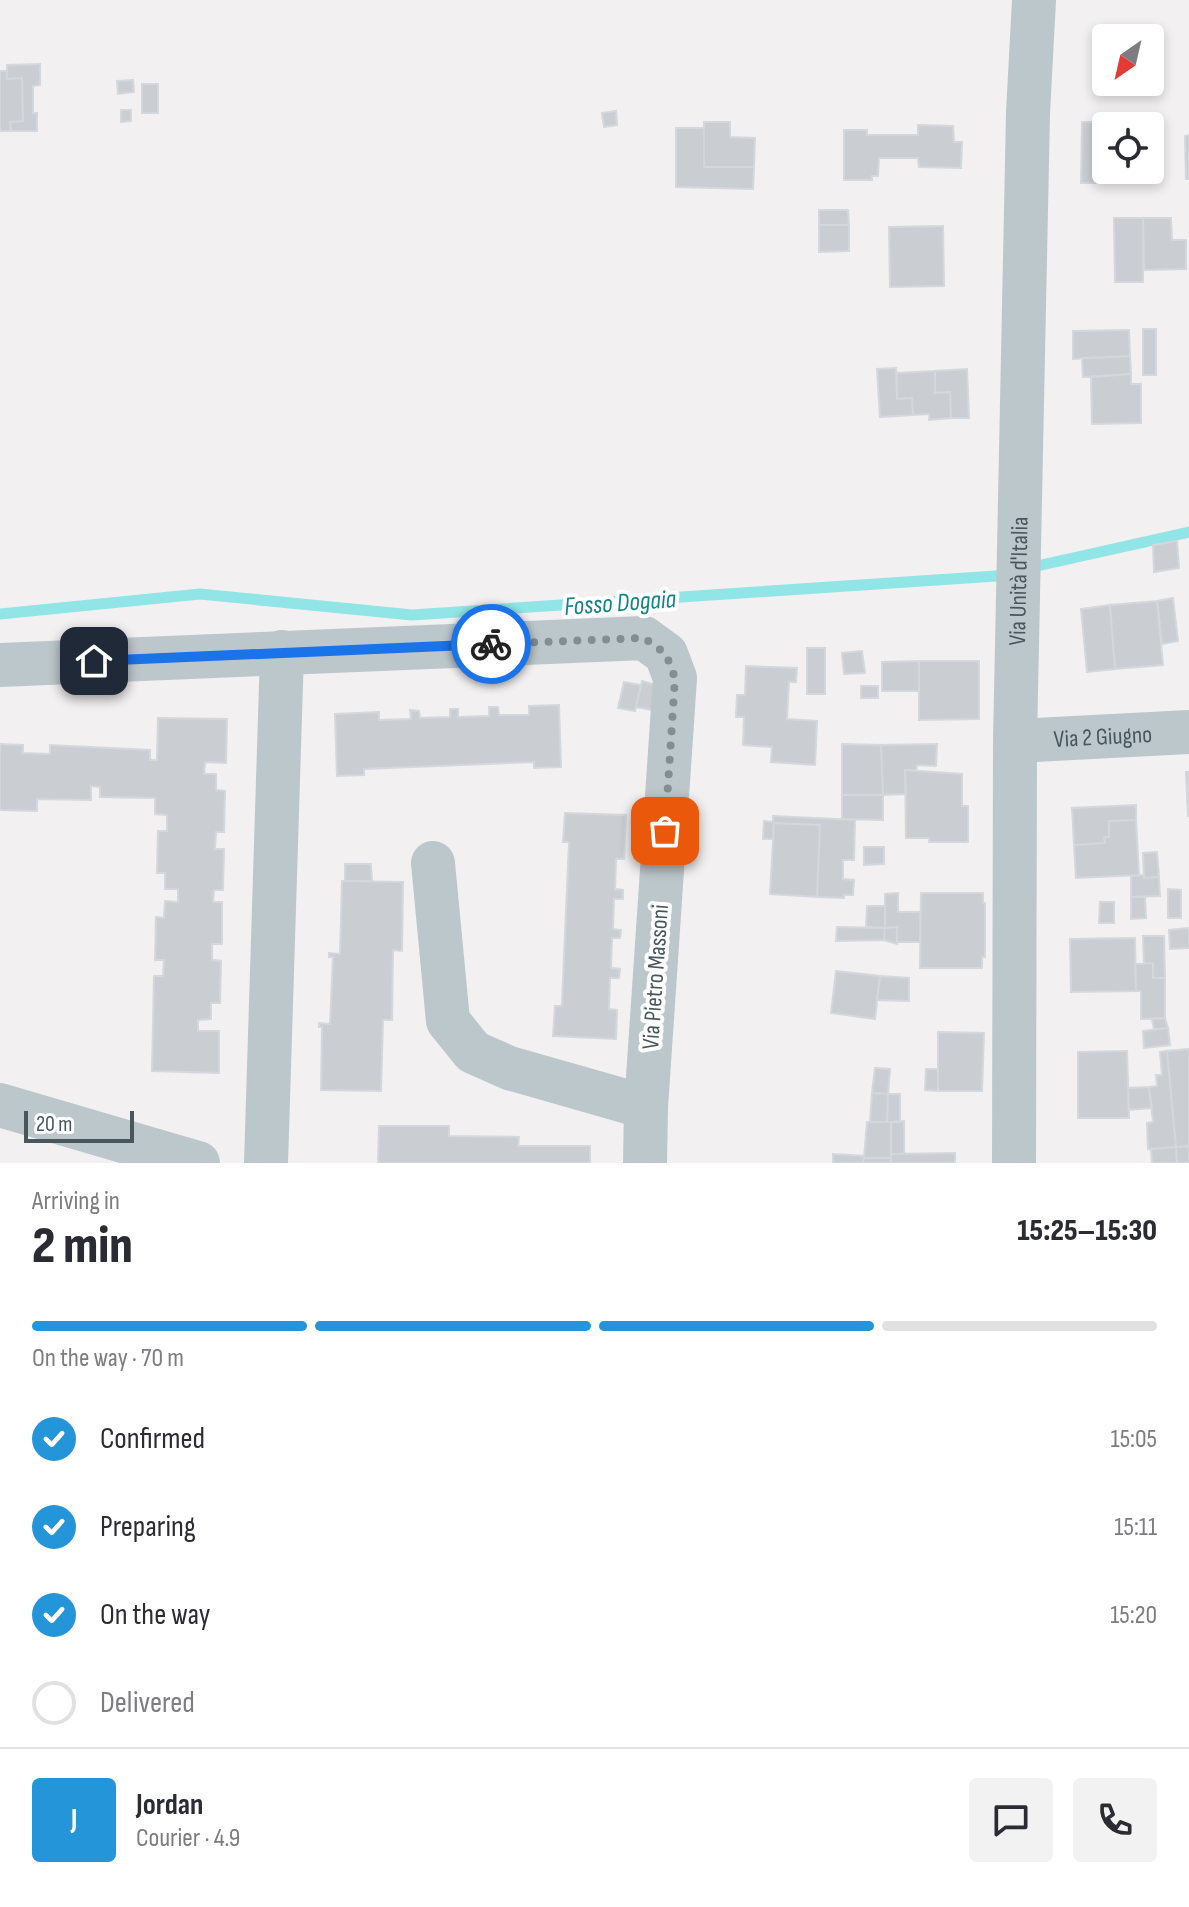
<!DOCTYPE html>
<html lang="en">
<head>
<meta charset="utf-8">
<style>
  body { margin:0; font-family:"Sofia Sans Condensed",sans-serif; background:#f2f2f3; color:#2b2b33; height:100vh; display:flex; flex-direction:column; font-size:30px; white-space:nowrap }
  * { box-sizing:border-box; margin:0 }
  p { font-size:26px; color:#7c7c81 }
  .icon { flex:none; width:44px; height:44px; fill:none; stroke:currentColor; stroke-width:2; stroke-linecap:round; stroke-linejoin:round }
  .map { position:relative; height:1163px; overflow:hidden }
  .side { display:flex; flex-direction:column; background:#fff; flex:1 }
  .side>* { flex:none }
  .needle { width:52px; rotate:214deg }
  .fabs { position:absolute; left:1092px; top:24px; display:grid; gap:16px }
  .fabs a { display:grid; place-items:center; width:72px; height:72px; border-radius:8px; background:#fff; box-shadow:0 4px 12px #0003; font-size:40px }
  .scale { position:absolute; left:24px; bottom:20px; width:110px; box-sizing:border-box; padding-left:8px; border:4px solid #49575c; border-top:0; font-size:22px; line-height:28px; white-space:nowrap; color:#49575c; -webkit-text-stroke:6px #fff; paint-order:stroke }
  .pin { position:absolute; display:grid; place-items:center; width:68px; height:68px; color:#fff; margin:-34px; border-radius:16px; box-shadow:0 4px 12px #0006 }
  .courier { position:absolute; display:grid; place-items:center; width:80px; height:80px; margin:-40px; border:6px solid #1a73e8; border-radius:50%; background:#fff; color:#222; box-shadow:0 2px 10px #0007 }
  .head em { font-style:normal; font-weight:800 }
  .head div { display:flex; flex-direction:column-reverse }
  .head { display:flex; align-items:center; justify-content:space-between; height:136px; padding:0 32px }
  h1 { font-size:52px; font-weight:800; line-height:60px }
  .bar { display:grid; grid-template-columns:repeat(4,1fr); gap:12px 8px; align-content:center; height:96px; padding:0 32px }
  .bar i { height:10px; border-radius:6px; background:#e1e1e2 }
  .bar .active { background:#2495d8 }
  .bar p { grid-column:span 4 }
  .line { display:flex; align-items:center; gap:20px; padding:0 32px; border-top:2px solid #e1e1e2 }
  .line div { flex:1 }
  .round { display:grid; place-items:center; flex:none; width:84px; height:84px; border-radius:8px; background:#f2f2f3 }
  ol { padding:0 32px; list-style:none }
  li { display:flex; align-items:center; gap:24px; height:88px }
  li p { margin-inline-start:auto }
  li .icon { padding:8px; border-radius:50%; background:#2495d8; color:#fff; stroke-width:4 }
  li:last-child { color:#7c7c81 }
  li i { width:44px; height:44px; border:4px solid #e1e1e2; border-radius:50% }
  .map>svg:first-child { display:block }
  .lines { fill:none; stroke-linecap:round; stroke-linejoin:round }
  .stream { stroke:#91e5e7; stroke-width:11 }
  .building { fill:#caced2; stroke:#d4d7db; stroke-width:2 }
  .minor { stroke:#bcc7cc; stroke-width:44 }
  .done { stroke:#848d90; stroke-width:8; stroke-dasharray:0 14.4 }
  .route { stroke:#1a73e8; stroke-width:10 }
  .labels { text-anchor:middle; stroke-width:8; stroke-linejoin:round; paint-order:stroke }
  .street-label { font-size:24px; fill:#49575c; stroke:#fff }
  .water-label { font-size:26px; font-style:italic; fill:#148386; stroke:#fff }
</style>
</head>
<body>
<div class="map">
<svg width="1189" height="1163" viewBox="0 0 1189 1163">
  <rect width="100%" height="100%" fill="#f2f0f0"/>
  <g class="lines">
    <path class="stream" d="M1028 568 1189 532
      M0 614 200 594 412 615 996 576 1008 573"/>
  </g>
  <path class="building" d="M40 64V85L33 86V113H37V131H11L10 122 23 121 22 78 7 79V65Z
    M0 71H7V79L22 78 23 121 10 122 11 131H0Z
    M133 80 134 92 118 94 117 81Z
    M142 84H158V113H142Z
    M121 110H131V121L121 122Z
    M616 111 617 125 604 127 602 113Z
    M704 122H730V137L755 138 754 167H704Z
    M1082 122H1137V126H1106V170H1137V183H1081Z
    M918 125 953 126 954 142H962L961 168 919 167 918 158H879L878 176H872V180H844V130H867V135H918Z
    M676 128H704V167H754L753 189 676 187Z
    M1189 135V179H1186L1185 136Z
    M819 210H848L849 225H819Z
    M1114 218H1143V282H1115Z
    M1143 218H1171L1172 240H1186V269L1144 270Z
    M819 225H849V251L819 252Z
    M943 226 944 286 890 287 889 227Z
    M1143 329H1156V375H1143Z
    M1129 330 1130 356 1073 359V331Z
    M1130 356 1131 374 1083 377 1082 358Z
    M896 368 897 399 912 398 913 415 880 417 877 369Z
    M967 369 969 418H951L950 392 935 393V371Z
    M935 371V393L950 392 951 418 929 420V414L913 415 912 398 897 399V373Z
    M1131 374V384H1141V423L1092 424 1091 377Z
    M1177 541 1179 568 1154 572 1153 545Z
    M1173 598 1178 641 1162 644 1157 601Z
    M1157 601 1163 665 1115 669 1110 605Z
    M1110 605 1115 669 1087 672 1081 609Z
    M807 648H825V694H807Z
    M862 651 865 673 844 674 842 653Z
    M919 661V691H882V662Z
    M919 661H979V719L919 720Z
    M746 666 797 668 796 682H789L787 719 817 721 815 765 771 762 772 747 743 745 744 717H736L737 695H745Z
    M642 681 656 685 652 710 636 707Z
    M624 682 641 685 635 711 618 708Z
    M861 686H878V698H861Z
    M559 705 561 767 534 768V762L364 769V775L337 776 335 714 379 712V720L411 719 410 710 419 711 420 718 450 717V709H458V717L489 716V707H498L499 715H529V706Z
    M158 718 227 719 226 763 205 762 204 774H216V790L225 791 224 832H216L215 849H224L223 890H214L213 902H222V944H212V960L221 961 220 1003H211V1019L198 1020V1031H219V1073L152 1071 154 976H163L164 960H155L156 917 164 918 165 901 178 902V889H165V873H157L158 831H167V815L155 814V798L100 797V787L91 786V800L37 799V811L0 810V744L23 745V753L50 754V745L150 750V760H157Z
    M842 744 881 745 883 795H842Z
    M937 744 936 766 917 765 916 771 905 770 906 794 883 795 881 745Z
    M905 770 962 774V806H968V842H929V838H906Z
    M1186 772H1189L1188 817Z
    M842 795H883V820L842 819Z
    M1136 805V820L1109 821V837H1104L1105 843 1074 845 1072 808Z
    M565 813 626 815 624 859H616L615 889 623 890V899H614L613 929 621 930 620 938H612L611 968 620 969 619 978H610L609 1009 617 1010 616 1039 553 1036 555 1006H561L562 1003 569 842H563Z
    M773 816 855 820 854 860H843V879L854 880 853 895H844V898L817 897 820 825 774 823 773 839H763L764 821 773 822Z
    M1136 820 1139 875 1076 878 1074 845 1105 843 1104 837H1109V821Z
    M774 823 820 825 817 897 770 894Z
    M864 847H884V864L864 865Z
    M1157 852 1159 877 1144 878 1143 853Z
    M345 864H371L372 881H345Z
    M1144 875V878L1159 877 1160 896 1131 897V876Z
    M342 881 403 882 402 951 393 950 392 1020H383L381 1091 321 1090 322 1027H319V1023L330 1024 333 957H329V953L340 954Z
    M1168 889 1181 890V918H1168Z
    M898 893V912H920V942H897V927L885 928V894Z
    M921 893H983V903H985V957H982V968H920Z
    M1131 897H1145L1146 918 1131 919Z
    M1100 902H1114V923H1099Z
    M867 906H885V928L866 927Z
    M837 927 885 928 884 940 836 941Z
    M897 927V944L884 940 885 928Z
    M1189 928V948L1170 949 1169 930Z
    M1143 936H1164L1165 978H1153V963L1144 964Z
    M1135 938 1136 991 1071 992 1070 939Z
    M1153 963V978H1165V1018L1141 1019V991H1136L1135 964Z
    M836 971 880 976 875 1019 831 1013Z
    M880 976 909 978V1001L877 1000Z
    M1165 1018 1168 1028 1154 1029 1152 1019Z
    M1168 1028 1170 1045 1144 1048 1143 1031Z
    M938 1032 984 1033 982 1091H938Z
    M1189 1049V1146L1176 1147 1167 1051Z
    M1127 1051 1129 1118H1078V1052Z
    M1167 1051 1176 1147 1148 1149 1147 1123 1153 1122 1149 1087 1157 1086 1156 1075H1162L1160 1052Z
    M875 1068 890 1069 888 1094 872 1093Z
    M926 1069H938V1091L925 1090Z
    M1149 1087 1152 1108 1129 1110 1128 1088Z
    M872 1093 888 1094 887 1122H870Z
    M888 1094H900V1122H887Z
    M904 1121V1154H891V1122Z
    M867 1122H891V1158H864Z
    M379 1126H449V1136L519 1137 518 1146H590V1163H378Z
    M1189 1146V1163H1177L1176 1147Z
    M1176 1147 1177 1163H1152L1151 1149Z
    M955 1153V1163H891V1154Z
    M833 1154 864 1156 863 1163H833Z
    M864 1158H891V1163H863Z"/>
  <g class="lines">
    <g class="minor">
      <path d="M0 665 644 638 666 654 675 678 646 1107 645 1163"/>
      <path id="s1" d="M1015 741 1189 732"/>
      <path d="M433 863 448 1021 473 1052 509 1068 646 1107"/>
      <path d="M0 1105 198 1163"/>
      <path d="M266 1163 282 652"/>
      <path id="s2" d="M1014 1163 1015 741 1028 113 1034 0"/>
    </g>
  </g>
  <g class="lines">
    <path class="done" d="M491 644 644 638 666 654 675 678 665 831"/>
    <path class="route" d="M94 661 491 644"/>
  </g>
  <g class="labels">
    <g class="street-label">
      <text dy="8" stroke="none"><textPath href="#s2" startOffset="582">Via Unità d'Italia</textPath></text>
      <text dy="8" stroke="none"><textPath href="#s1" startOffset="88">Via 2 Giugno</textPath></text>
      <text transform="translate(655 977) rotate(-86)" y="8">Via Pietro Massoni</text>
    </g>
    <g class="water-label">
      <text transform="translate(620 602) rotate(-4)" y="9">Fosso Dogaia</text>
    </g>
  </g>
</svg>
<div class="fabs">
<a><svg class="needle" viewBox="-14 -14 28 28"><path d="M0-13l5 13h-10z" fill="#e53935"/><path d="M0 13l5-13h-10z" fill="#7c7c81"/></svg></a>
<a><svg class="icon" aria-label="locate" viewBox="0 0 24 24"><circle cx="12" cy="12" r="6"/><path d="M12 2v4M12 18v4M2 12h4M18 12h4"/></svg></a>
</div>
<div class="scale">20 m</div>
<div class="pin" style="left:665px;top:831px;background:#ea580c"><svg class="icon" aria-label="bag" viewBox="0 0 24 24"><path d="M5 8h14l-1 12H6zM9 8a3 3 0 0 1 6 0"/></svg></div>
<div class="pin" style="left:94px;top:661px;background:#1f2937"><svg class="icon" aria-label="home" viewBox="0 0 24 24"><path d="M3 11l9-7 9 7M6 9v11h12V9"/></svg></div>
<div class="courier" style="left:491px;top:644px"><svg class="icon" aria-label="bike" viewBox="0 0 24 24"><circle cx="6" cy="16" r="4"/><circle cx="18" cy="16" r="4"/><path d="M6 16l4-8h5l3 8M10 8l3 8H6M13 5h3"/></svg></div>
</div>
<section class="side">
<div class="head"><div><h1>2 min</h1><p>Arriving in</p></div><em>15:25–15:30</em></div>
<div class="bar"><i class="active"></i><i class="active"></i><i class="active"></i><i></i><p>On the way · 70 m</p></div>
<ol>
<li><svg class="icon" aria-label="check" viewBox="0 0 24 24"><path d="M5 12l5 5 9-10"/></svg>Confirmed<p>15:05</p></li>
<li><svg class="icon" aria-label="check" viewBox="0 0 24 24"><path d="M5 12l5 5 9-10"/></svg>Preparing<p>15:11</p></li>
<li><svg class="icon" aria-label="check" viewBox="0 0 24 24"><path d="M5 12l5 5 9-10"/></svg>On the way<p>15:20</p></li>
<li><i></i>Delivered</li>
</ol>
<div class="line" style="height:144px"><b class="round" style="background:#2495d8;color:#fff">J</b><div><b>Jordan</b><p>Courier · 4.9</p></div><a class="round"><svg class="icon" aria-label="chat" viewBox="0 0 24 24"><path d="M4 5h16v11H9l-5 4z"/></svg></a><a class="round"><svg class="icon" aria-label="phone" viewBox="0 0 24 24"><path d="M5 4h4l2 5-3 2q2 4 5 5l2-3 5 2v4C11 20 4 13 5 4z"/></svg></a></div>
</section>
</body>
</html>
